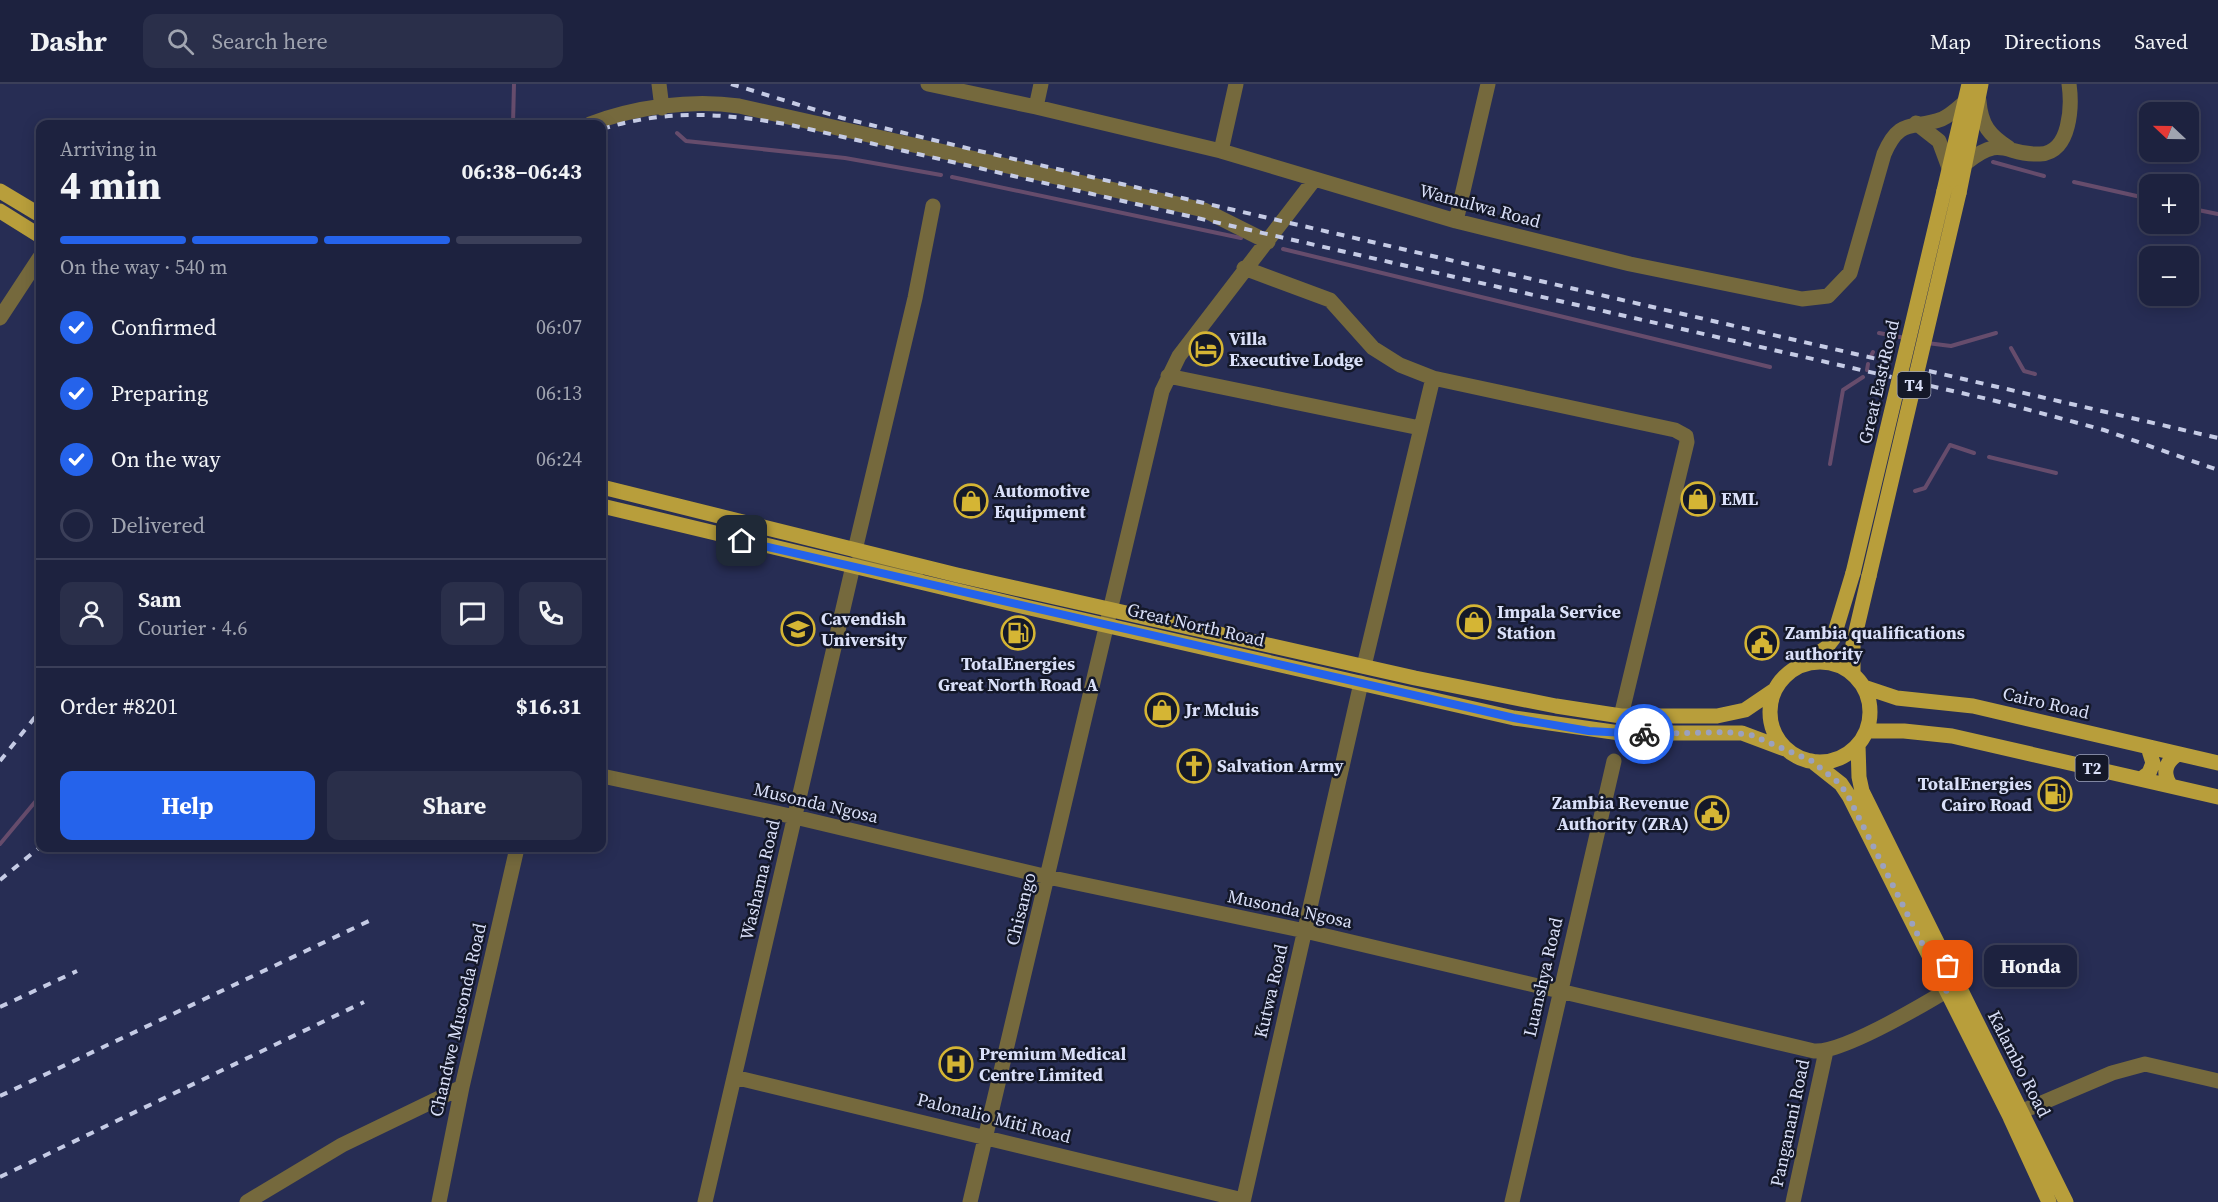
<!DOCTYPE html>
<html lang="en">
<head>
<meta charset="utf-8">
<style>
  body { margin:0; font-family:"Source Serif 4",serif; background:#2a2f4a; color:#f1f3f6; height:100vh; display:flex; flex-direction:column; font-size:22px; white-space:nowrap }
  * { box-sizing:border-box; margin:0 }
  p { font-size:20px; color:#a0a4b0 }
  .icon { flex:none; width:33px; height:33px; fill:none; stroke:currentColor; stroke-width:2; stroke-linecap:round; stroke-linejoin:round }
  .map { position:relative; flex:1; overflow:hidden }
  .sheet { position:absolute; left:36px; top:36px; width:570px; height:732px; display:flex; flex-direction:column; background:#1d223f; border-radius:12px; box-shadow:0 3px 15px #0003,0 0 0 2px #3b3f59 }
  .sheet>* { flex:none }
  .needle { width:39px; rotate:292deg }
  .fabs { position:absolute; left:2139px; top:18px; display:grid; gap:12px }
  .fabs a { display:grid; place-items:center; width:60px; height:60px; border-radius:12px; background:#1d223f; box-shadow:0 3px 15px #0003,0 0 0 2px #3b3f59; font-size:30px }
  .pin { position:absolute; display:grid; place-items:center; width:51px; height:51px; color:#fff; margin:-26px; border-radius:12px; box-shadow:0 3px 9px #0006 }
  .courier { position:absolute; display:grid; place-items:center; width:60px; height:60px; margin:-30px; border:4px solid #2563eb; border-radius:50%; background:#fff; color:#222; box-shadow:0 2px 8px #0007 }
  .bubble { position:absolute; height:42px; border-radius:12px; background:#1d223f; box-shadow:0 3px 15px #0003,0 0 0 2px #3b3f59; font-size:20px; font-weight:700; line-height:42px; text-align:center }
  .summary em { font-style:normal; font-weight:700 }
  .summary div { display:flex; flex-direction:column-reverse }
  .summary { display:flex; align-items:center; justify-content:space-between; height:102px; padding:0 24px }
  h1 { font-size:39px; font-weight:700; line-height:45px }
  .bar { display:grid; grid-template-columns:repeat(4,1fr); gap:9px 6px; align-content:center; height:72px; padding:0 24px }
  .bar i { height:8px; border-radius:4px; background:#3b3f59 }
  .bar .on { background:#2563eb }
  .bar p { grid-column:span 4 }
  .line { display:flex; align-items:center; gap:15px; padding:0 24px; border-top:2px solid #3b3f59 }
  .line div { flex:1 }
  .round { display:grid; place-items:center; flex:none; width:63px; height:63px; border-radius:12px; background:#2a2f4a }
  ol { padding:0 24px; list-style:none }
  li { display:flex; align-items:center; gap:18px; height:66px }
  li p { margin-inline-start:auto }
  li .icon { padding:6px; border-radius:50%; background:#2563eb; color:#fff; stroke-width:4 }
  li:last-child { color:#a0a4b0 }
  li i { width:33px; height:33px; border:3px solid #3b3f59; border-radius:50% }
  .button { display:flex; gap:12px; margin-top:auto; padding:12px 24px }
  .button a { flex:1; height:69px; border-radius:12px; background:#2563eb; color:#fff; font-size:24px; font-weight:700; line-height:69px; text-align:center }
  .button a+a { background:#2a2f4a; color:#f1f3f6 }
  header { display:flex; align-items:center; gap:36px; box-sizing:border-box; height:84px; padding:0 30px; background:#1d223f; border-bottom:2px solid #3b3f59 }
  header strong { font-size:28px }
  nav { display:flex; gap:33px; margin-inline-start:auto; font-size:21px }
  .search { width:420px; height:54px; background:#2a2f4a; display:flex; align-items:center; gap:15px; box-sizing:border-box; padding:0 21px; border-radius:12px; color:#a0a4b0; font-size:22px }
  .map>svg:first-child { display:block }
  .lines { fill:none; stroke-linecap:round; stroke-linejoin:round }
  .stream { stroke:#664c6c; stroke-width:4 }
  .minor { stroke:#75693d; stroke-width:15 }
  .major { stroke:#b89e3b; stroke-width:15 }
  .rail { stroke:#c5cbe5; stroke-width:4; stroke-dasharray:8 8; stroke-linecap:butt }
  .major-bridge { stroke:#b89e3b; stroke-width:15 }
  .done { stroke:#9ba1bf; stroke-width:6; stroke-dasharray:0 10.8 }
  .route { stroke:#2563eb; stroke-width:8 }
  .labels { text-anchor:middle; stroke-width:5; stroke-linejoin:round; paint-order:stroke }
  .shield { fill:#141829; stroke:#9fa4bb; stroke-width:1.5 }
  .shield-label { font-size:16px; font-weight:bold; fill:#dae0f9 }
  .street-label { font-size:18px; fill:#dae0f9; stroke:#141829 }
  .poi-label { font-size:18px; font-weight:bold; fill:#dae0f9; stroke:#141829; text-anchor:start }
</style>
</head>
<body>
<header>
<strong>Dashr</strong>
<div class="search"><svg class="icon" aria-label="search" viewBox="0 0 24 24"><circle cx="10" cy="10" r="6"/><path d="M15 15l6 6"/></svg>Search here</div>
<nav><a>Map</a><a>Directions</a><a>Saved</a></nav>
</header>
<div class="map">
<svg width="2218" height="1118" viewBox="0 0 2218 1118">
  <rect width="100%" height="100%" fill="#272d54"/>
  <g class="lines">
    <path class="stream" d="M513 40 514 0
      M677 49 686 57 845 74 941 91
      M1993 78 2044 92
      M952 93 1241 154
      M2074 98 2150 115
      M2188 124 2218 130
      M1283 165 1770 283
      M1879 249 1905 254
      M1927 259 1951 262 1996 249
      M2011 264 2024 287 2035 290
      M1871 272 1873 268
      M1867 286 1868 280
      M1989 373 2056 389
      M1830 380 1843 306 1863 293
      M1915 407 1925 404 1950 361 1974 369
      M0 760 40 712"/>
    <path class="minor" d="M659 0 662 24
      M928 0 1036 23 1221 67 1456 137 1630 180 1802 215 1828 212 1850 189 1884 70C1900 33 1912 46 1942 35 1951 31 1959 23 1966 17
      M1979 17C1981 41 1989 51 2009 64
      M1036 23 1041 0
      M1916 39 1939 57 1949 84
      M590 40C635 23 691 15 739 22L1204 126 1268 158
      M1221 67 1236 0
      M1966 79C2003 49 2005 72 2040 70 2071 69 2072 21 2069 0
      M1456 137 1488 0
      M1244 184 1330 216 1373 264 1400 281 1433 294
      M0 234 40 173
      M1168 292 1420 344
      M917 495C898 480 872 483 855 466L915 214 933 122
      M1364 582 1433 294 1675 346 1686 352 1687 358 1621 632
      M602 692 795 733 1048 793 1305 847 1814 967C1843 969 1928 918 1956 901
      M734 993 1243 1116
      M2011 1032 2112 989 2145 980 2218 997
      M247 1118 342 1061 462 1003
      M439 1118 462 1003 517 764
      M705 1118 853 482
      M970 1118 1162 307 1179 272 1314 96
      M1243 1118 1361 599
      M1512 1118 1614 677
      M1793 1118 1826 967"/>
    <path class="major" d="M0 107 40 131
      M1944 107 1969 0
      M1959 109 1981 0
      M0 127 40 152
      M602 403 957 491 1415 594 1556 622 1621 632H1717L1745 626 1773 607
      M602 422 1021 522 1514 634 1620 649H1742L1785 665
      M1770 628a50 50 0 1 1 100 0a50 50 0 1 1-100 0Z
      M1805 578 1826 564 1833 555 1853 489
      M1853 590V560L1869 492
      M1864 603 1897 614 1973 622 2218 679
      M1867 647H1904L1952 652 2218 713
      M1858 661 1859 693 1862 707 2066 1118
      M1812 677 1841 700 1849 712 2010 1033 2049 1118
      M2141 695 2149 689 2153 679 2148 663
      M2171 702C2162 690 2165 678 2178 670"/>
    <path class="rail" d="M731 0 842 34 975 66 2218 354
      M602 45C667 25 724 29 791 41L1992 316 2104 346 2218 386
      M0 677 40 627
      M0 796 40 763
      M0 923 77 887
      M0 1012 371 836
      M0 1093 364 918"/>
    <path class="major-bridge" d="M1853 489 1944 107
      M1869 492 1959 109"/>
  </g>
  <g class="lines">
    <path class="done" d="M1644 650 1726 648 1751 651 1812 677 1840 700 1848 712 1946 907 1957 900 1948 882"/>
    <path class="route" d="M742 457 1514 634 1589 647 1644 650"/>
  </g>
  <defs>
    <g id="hotel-ring" transform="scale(1.725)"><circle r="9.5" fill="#141829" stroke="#d5b534" stroke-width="1.5"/><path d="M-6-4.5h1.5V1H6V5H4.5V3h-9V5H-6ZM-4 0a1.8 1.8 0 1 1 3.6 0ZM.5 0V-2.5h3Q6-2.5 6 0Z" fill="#d5b534"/></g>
    <g id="shop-ring" transform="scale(1.725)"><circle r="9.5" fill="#141829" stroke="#d5b534" stroke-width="1.5"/><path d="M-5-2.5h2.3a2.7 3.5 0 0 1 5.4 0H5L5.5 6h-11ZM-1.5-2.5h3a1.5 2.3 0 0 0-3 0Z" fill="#d5b534"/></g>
    <g id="university-ring" transform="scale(1.725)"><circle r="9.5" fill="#141829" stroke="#d5b534" stroke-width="1.5"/><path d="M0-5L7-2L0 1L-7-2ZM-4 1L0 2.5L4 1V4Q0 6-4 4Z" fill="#d5b534"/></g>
    <g id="fuel-ring" transform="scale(1.725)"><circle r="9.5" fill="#141829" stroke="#d5b534" stroke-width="1.5"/><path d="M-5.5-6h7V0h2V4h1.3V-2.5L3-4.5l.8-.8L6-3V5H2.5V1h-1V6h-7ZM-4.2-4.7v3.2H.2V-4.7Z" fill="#d5b534"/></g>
    <g id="civic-ring" transform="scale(1.725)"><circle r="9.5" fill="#141829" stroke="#d5b534" stroke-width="1.5"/><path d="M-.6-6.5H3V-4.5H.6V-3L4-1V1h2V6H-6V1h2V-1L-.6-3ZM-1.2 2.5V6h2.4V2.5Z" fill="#d5b534"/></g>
    <g id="church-ring" transform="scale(1.725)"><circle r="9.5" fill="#141829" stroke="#d5b534" stroke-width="1.5"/><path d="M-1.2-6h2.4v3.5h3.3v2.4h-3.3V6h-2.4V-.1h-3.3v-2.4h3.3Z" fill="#d5b534"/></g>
    <g id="hospital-ring" transform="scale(1.725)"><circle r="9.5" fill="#141829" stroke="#d5b534" stroke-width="1.5"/><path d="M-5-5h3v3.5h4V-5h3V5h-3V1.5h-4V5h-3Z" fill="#d5b534"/></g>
  </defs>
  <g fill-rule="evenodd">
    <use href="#hotel-ring" x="1206" y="265"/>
    <use href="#shop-ring" x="1698" y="415"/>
    <use href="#shop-ring" x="971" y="417"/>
    <use href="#shop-ring" x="1474" y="538"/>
    <use href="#university-ring" x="798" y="545"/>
    <use href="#fuel-ring" x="1018" y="549"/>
    <use href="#civic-ring" x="1762" y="559"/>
    <use href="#shop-ring" x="1162" y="626"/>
    <use href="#church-ring" x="1194" y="682"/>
    <use href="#fuel-ring" x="2055" y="710"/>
    <use href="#civic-ring" x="1712" y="729"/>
    <use href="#hospital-ring" x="956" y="980"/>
  </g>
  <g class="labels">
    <g class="shield">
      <rect x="1897.5" y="288" width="33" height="26" rx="4.5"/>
      <rect x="2075.5" y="671" width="33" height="26" rx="4.5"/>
    </g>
    <g class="shield-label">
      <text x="1914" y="307">T4</text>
      <text x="2092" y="690">T2</text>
    </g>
    <g class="street-label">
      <text transform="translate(1480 122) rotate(15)" y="6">Wamulwa Road</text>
      <text transform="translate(1879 298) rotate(-77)" y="6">Great East Road</text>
      <text transform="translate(1196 541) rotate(13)" y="6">Great North Road</text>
      <text transform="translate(2046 619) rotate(13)" y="6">Cairo Road</text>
      <text transform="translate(816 719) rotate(13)" y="6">Musonda Ngosa</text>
      <text transform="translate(760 796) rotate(-77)" y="6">Washama Road</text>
      <text transform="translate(1021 825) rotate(-76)" y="6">Chisango</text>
      <text transform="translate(1290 825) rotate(12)" y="6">Musonda Ngosa</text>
      <text transform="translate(1543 893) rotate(-77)" y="6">Luanshya Road</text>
      <text transform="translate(1271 907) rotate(-77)" y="6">Kutwa Road</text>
      <text transform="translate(458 936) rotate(-77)" y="6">Chandwe Musonda Road</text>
      <text transform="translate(2019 980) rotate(63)" y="6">Kalambo Road</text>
      <text transform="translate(994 1034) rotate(14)" y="6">Palonalio Miti Road</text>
      <text transform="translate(1790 1039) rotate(-78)" y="6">Panganani Road</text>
    </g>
    <g class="poi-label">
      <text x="1229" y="261">Villa<tspan x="1229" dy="21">Executive Lodge</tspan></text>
      <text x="994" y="413">Automotive<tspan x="994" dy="21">Equipment</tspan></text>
      <text x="1721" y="421">EML</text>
      <text x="1497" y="534">Impala Service<tspan x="1497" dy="21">Station</tspan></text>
      <text x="821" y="541">Cavendish<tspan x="821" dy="21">University</tspan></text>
      <text x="1785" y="555">Zambia qualifications<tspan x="1785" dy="21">authority</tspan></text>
      <text x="1018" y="586" text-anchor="middle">TotalEnergies<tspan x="1018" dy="21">Great North Road A</tspan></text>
      <text x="1185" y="632">Jr Mcluis</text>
      <text x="1217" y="688">Salvation Army</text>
      <text x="2032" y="706" text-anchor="end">TotalEnergies<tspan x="2032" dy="21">Cairo Road</tspan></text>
      <text x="1689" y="725" text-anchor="end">Zambia Revenue<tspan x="1689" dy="21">Authority (ZRA)</tspan></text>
      <text x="979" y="976">Premium Medical<tspan x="979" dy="21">Centre Limited</tspan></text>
    </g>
  </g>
</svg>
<div class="fabs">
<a><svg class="needle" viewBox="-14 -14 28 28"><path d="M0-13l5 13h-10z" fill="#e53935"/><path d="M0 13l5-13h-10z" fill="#a0a4b0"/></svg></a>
<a>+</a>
<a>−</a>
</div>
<div class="pin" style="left:1948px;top:882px;background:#ea580c"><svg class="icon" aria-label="bag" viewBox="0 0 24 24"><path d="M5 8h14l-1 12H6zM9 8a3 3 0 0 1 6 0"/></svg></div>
<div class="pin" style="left:742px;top:457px;background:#1f2937"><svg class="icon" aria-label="home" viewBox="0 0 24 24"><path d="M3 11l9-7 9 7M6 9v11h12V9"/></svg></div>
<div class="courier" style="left:1644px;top:650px"><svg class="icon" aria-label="bike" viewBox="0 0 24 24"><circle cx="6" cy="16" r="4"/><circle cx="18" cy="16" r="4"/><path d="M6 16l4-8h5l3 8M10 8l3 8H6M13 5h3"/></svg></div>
<div class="bubble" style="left:1984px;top:861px;width:93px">Honda</div>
<section class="sheet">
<div class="summary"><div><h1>4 min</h1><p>Arriving in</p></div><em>06:38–06:43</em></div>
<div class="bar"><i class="on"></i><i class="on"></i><i class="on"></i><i></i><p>On the way · 540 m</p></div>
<ol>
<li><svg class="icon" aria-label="check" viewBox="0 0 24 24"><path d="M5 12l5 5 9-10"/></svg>Confirmed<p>06:07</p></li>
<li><svg class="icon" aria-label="check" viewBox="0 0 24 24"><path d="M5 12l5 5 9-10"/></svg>Preparing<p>06:13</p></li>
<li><svg class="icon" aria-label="check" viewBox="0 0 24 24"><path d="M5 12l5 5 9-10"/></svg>On the way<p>06:24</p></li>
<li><i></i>Delivered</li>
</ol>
<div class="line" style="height:108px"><a class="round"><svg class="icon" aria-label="person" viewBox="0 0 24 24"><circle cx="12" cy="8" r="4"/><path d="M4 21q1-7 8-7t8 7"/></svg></a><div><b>Sam</b><p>Courier · 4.6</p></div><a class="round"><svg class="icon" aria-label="chat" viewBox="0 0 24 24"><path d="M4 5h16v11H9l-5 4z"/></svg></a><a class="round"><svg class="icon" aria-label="phone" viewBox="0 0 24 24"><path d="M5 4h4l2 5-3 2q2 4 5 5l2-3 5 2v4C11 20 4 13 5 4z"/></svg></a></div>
<div class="line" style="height:78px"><div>Order #8201</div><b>$16.31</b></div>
<div class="button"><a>Help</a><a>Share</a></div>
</section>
</div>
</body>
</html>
